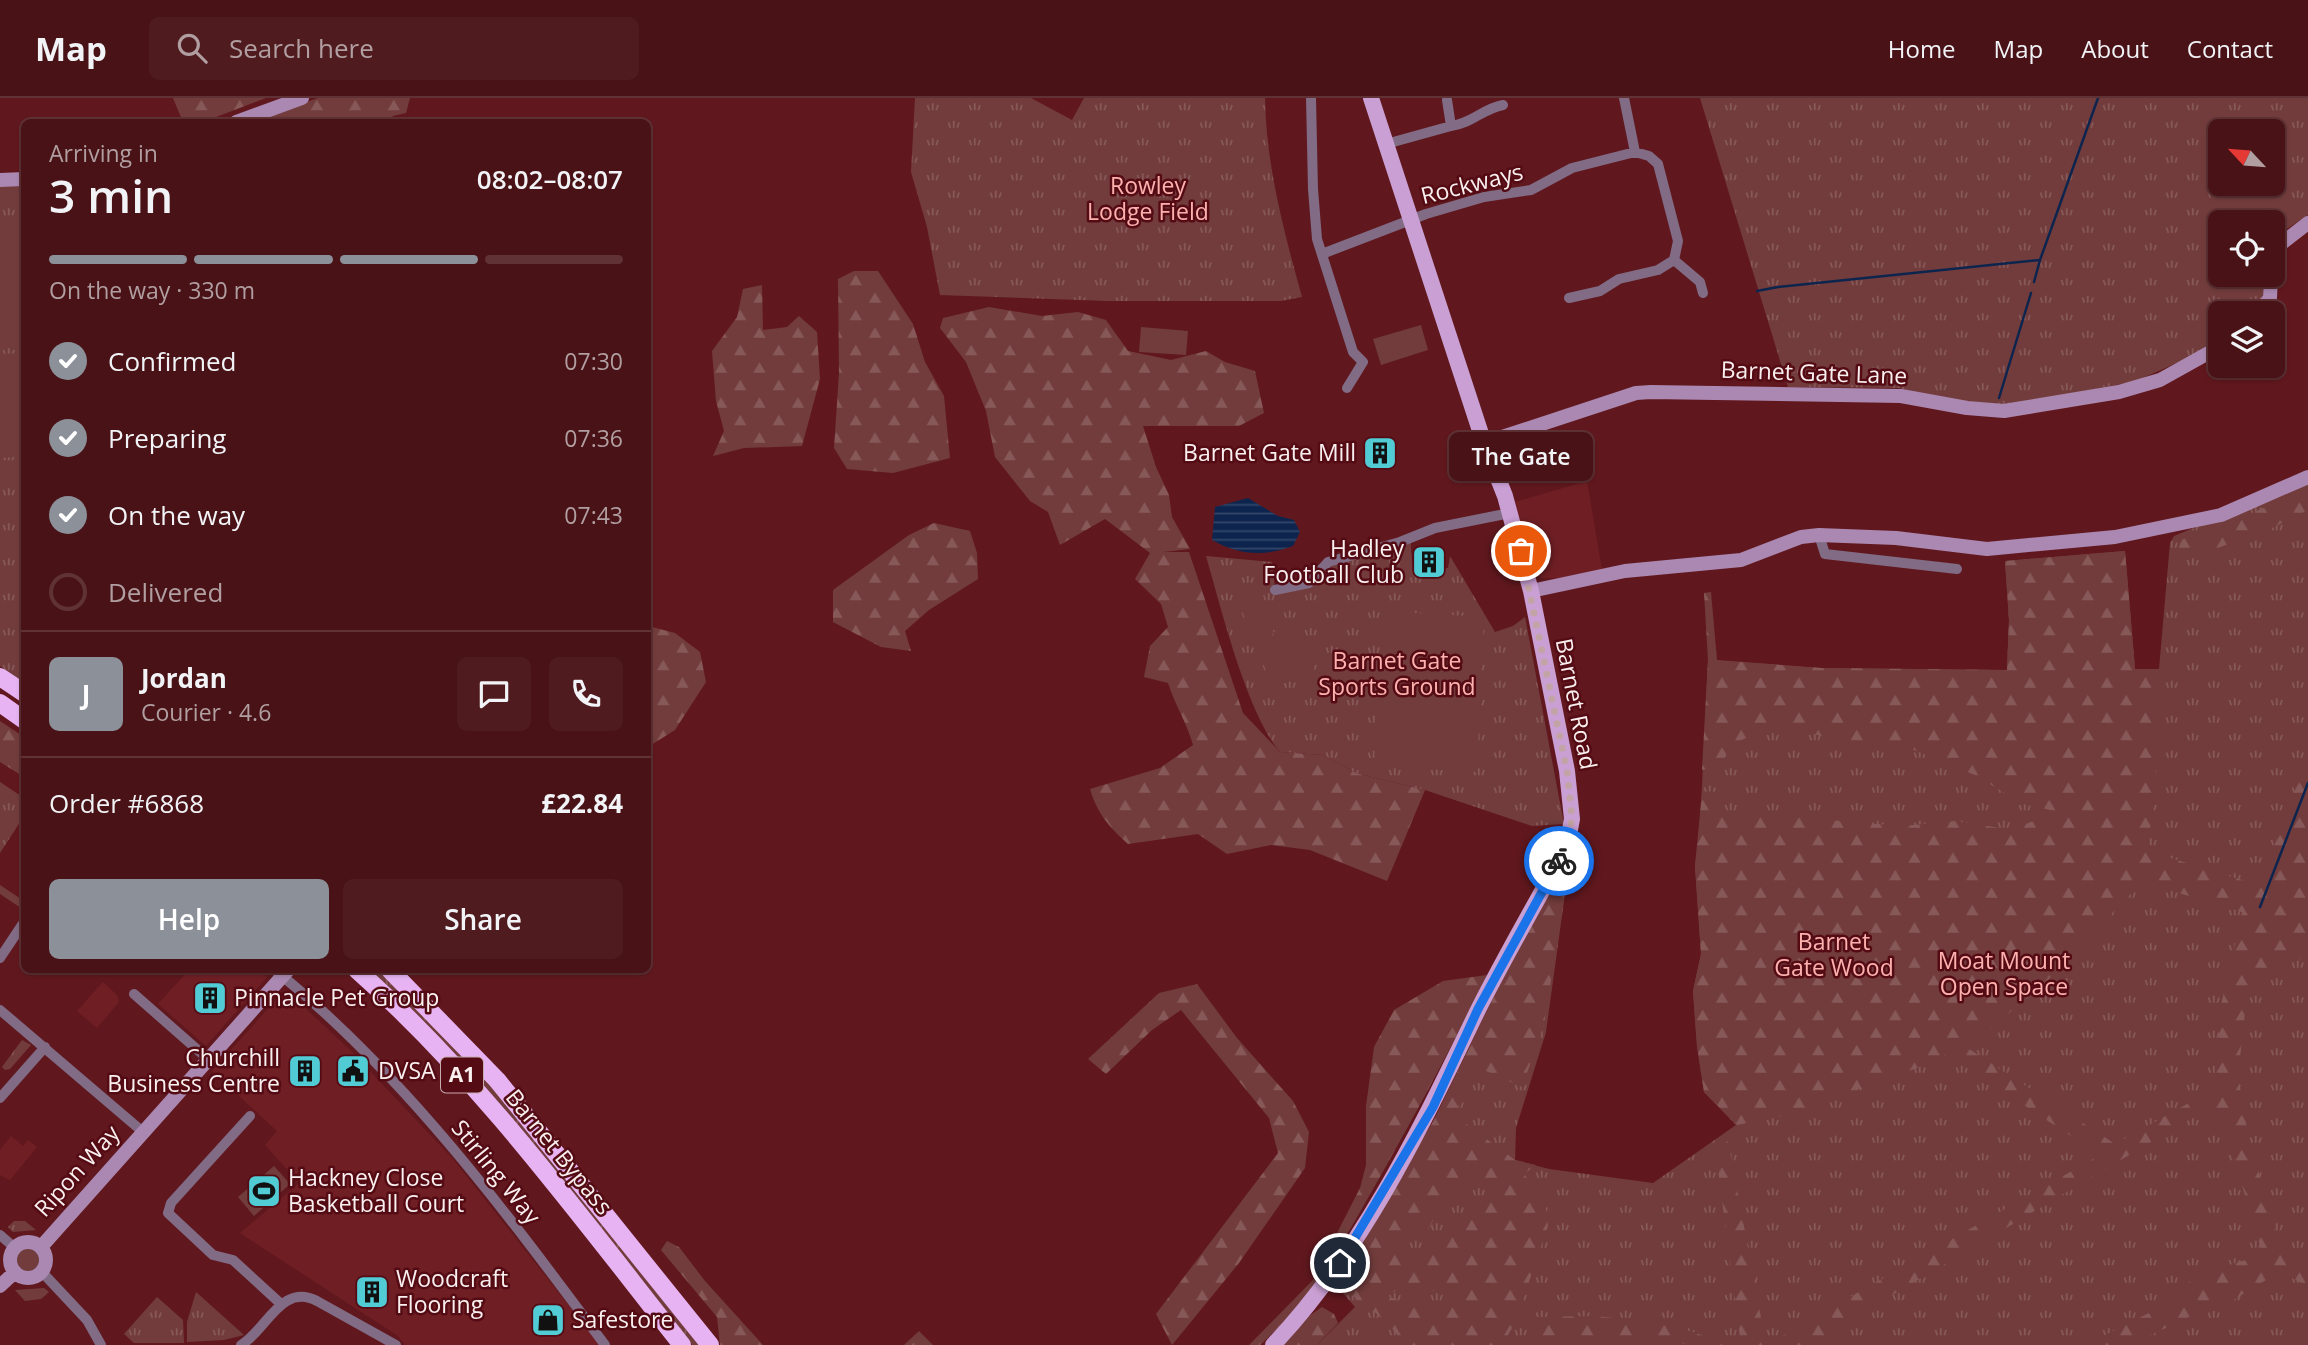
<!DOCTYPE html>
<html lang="en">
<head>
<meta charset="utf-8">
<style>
  body { margin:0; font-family:"Open Sans",sans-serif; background:#4f1b1f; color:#f1f3f6; height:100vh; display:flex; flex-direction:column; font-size:26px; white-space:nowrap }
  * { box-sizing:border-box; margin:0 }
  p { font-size:23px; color:#b19ea1 }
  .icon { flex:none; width:38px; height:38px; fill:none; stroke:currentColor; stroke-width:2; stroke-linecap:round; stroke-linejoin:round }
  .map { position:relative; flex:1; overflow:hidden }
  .sheet { position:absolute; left:21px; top:21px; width:630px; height:854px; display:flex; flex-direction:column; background:#481216; border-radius:10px; box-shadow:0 2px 5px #0004,0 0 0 2px #603235 }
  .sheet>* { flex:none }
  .needle { width:46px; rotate:296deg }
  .buttons { position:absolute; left:2208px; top:21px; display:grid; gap:14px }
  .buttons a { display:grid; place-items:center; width:77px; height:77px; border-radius:10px; background:#481216; box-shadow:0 2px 5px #0004,0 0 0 2px #603235; font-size:35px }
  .pin { position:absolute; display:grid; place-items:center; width:60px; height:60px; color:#fff; margin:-30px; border:4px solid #fff; border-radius:50%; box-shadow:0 2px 7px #0007 }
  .courier { position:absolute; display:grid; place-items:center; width:70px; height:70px; margin:-35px; border:5px solid #1a73e8; border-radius:50%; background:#fff; color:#222; box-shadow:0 2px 9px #0007 }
  .bubble { position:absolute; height:49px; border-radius:10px; background:#481216; box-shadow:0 2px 5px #0004,0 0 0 2px #603235; font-size:23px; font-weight:600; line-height:49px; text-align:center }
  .summary em { font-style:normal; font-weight:600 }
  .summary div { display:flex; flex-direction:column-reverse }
  .summary { display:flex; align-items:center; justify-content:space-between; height:119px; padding:0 28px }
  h1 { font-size:46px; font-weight:600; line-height:52px }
  .bar { display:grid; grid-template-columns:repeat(4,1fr); gap:10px 7px; align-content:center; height:84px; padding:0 28px }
  .bar i { height:9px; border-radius:5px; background:#603235 }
  .bar .on { background:#8c9099 }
  .bar p { grid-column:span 4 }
  .line { display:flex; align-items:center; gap:18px; padding:0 28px; border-top:2px solid #603235 }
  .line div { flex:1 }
  .round { display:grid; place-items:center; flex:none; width:74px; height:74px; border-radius:10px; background:#4f1b1f }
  ol { padding:0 28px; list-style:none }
  li { display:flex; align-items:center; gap:21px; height:77px }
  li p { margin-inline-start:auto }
  li .icon { padding:7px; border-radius:50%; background:#8c9099; color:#fff; stroke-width:4 }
  li:last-child { color:#b19ea1 }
  li i { width:38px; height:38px; border:4px solid #603235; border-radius:50% }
  .action { display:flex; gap:14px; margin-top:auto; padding:14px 28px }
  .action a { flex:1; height:80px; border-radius:10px; background:#8c9099; color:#fff; font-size:28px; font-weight:600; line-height:80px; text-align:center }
  .action a+a { background:#4f1b1f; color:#f1f3f6 }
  header { display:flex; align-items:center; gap:42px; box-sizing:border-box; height:98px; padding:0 35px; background:#481216; border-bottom:2px solid #603235 }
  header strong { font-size:33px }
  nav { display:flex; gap:38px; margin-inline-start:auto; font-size:24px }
  .search { width:490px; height:63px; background:#4f1b1f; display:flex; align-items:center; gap:18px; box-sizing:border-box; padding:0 24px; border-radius:10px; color:#b19ea1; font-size:26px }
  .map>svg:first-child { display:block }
  .built { fill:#6f1f24 }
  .grass { fill:url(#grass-tufts); fill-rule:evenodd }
  .forest { fill:url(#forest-firs); fill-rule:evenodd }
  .pitch { fill:#723c3c }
  .water { fill:url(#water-rules) }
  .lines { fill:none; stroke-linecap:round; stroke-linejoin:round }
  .stream { stroke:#0d254e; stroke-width:2.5 }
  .street { stroke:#816b85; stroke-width:10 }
  .secondary { stroke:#aa88b1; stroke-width:14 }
  .primary { stroke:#ca9fd3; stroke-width:16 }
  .highway { stroke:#e7b3f2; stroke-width:18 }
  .done { stroke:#c3a4a6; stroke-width:7; stroke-dasharray:0 12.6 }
  .route { stroke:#1a73e8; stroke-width:9 }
  .labels { text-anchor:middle; stroke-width:5; stroke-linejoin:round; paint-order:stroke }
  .shield { fill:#540b14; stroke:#c8abad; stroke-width:2 }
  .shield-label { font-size:21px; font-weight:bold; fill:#f9efef }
  .street-label { font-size:23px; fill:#f9efef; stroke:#540b14 }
  .park-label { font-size:23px; fill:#fdb1af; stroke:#540b14 }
  .poi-label { font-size:23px; fill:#f9efef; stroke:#540b14; text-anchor:start }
</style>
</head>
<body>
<header>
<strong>Map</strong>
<div class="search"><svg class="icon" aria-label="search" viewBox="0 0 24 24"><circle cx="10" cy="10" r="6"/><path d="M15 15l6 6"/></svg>Search here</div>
<nav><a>Home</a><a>Map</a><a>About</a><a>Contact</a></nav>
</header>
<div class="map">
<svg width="2308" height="1247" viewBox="0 0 2308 1247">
  <defs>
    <pattern id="grass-tufts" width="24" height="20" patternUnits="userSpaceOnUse" patternTransform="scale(1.75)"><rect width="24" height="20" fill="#723c3c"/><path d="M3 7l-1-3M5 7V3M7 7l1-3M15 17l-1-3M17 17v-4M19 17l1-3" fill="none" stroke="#875858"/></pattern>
    <pattern id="forest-firs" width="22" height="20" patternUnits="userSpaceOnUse" patternTransform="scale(1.75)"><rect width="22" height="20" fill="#723c3c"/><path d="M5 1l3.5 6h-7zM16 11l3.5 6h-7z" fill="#875858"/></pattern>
    <pattern id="water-rules" width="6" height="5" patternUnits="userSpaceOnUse" patternTransform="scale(1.75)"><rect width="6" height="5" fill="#0d254e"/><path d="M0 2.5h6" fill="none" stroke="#314568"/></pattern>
  </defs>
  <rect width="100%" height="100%" fill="#60181e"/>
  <path class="built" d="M1587 383 1602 472 1561 480H1541L1534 473 1515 404Z
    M189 872H259L267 879 206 948 158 906Z
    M103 884 117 897 119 904 97 930 77 913Z
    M288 894 348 950 453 1061 600 1247H405L398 1238 240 1135 299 1085 265 1047 277 1033 212 973 282 895Z
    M11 1038 23 1048 28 1042 37 1049 10 1082 0 1077V1052Z"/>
  <path class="grass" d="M915 0H1031L1072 22 1084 0H1265C1266 67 1284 134 1302 199L1281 203H1108L940 197 927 129 911 74Z
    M1700 0H2308V117L2273 140V124H2221V177H2263V200L2251 215H2221V239L2199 255 2136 283 2012 308 1969 307 1899 290 1788 289ZM2221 33H2273V86H2221Z
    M24 85V585L0 568V86Z
    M2308 383V1247H1317L1355 1209 1336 1187 1434 1022 1504 878 1559 775 1567 781 1546 934 1516 1030 1515 1062 1549 1071 1653 1085 1736 1027 1704 994 1697 948 1693 893 1701 856 1695 768 1700 729 1708 562 1821 570 2007 572 2009 522 2005 463 2125 453 2135 571H2159L2170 445 2174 438Z
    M1410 440 1413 472 1448 470 1450 458 1495 534 1513 528 1525 519 1564 726 1532 728 1425 692 1356 675 1323 657 1280 654C1247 616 1221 510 1206 458L1272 464 1275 491 1309 484 1328 464Z
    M0 684 24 700V718L0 755Z
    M0 787 24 803V812L0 796Z
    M370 872H378L386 878 485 981 699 1247H692C590 1117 490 985 370 872Z
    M22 942 31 947 10 971 5 972 2 969Z
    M14 1123H25L36 1132 13 1134 8 1129Z
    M15 1162a13 13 0 1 1 26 0a13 13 0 1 1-26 0Z
    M44 1190 49 1194 41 1201 25 1203 15 1192Z
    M196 1194 244 1237 224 1242 187 1244V1224Z
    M157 1199 183 1222 184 1245H134L124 1236Z"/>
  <path class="forest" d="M173 0H266L203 24H183Z
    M318 0H410L406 15 393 18 387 24H252Z
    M854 173H878L913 226 925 264 944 298 950 360 893 375 847 371 834 350 839 275 838 181Z
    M762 187 763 232 787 229 799 218 817 234 820 281 802 348 744 350 713 358 724 333 716 303 712 253 737 219 743 191Z
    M989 209 1042 218 1078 214 1106 222 1128 253 1171 262 1206 253 1225 264 1255 273 1264 315 1239 328H1143L1156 369 1169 397 1172 419 1190 451 1163 454H1189L1243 615 1280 654 1323 657 1356 675 1425 692 1387 783 1310 752 1271 747 1227 756 1198 736 1128 746C1109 729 1097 715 1090 691L1160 670 1193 647C1187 625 1175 607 1168 585L1144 579 1150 548 1168 529 1161 506 1135 481 1150 455 1105 421 1060 447 1048 414 1030 403 995 359 986 313 966 264 940 230 943 220Z
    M2308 390V412L2268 432 2178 464 2180 442 2214 432Z
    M934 425 970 433 977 455 978 481 929 512 905 533 911 553 881 549 833 524V492L909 437Z
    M2125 453 2135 571H2159L2156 673 2148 753 2258 787 2308 658V868L2298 859 2287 860 2260 880 2246 905 2238 977 2248 1037 2283 1159 2308 1172V1188L2279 1174 2217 1212 2189 1219 2130 1247H2085L2181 1199 2189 1184 2232 1166 2263 1157 2220 1014 2197 1017 1808 1247H1741L1716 1056 1728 1042 1766 1247 2100 1057 1946 956 1928 966 1790 1016 1737 1027 1704 994 1697 948 1693 893 1701 856 1695 768 1702 694 1713 693 1727 714 1903 728 1955 723 2013 732 2055 713 2023 706 1975 677 1902 647 1831 640 1777 628 1731 646 1722 667 1702 672 1708 562 1704 495 1711 494 1717 562 1821 570 2007 572 2009 522 2005 463ZM2142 784 2242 814 2221 907 2216 990 2115 1046 1963 947 1990 931 2044 886Z
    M648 528 675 535 700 554 706 584 675 632 648 649Z
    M0 623 24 639V679L0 664Z
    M1559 775 1567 781 1544 927 1522 989 1475 968 1454 1017 1515 1062 1536 1067 1524 1076 1545 1103 1548 1128 1515 1225 1502 1247H1404C1390 1221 1360 1203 1336 1187L1434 1022 1504 878ZM1479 1080 1502 1090 1444 1147 1426 1160 1403 1155 1407 1136 1428 1131 1437 1117 1435 1106 1447 1093ZM1449 1188 1462 1191 1464 1200C1445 1224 1412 1208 1388 1198 1404 1184 1422 1192 1441 1194Z
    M1487 877C1455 943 1421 1006 1385 1070 1349 1133 1315 1199 1260 1247H1249L1313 1182 1360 1090 1366 1067V1008L1374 949 1394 912 1443 883Z
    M1197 886 1237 940 1293 1003 1309 1034 1305 1070 1239 1165 1172 1247 1156 1216 1278 1055 1269 1020 1181 912 1152 932 1106 976 1088 961 1159 895Z
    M667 1143 679 1149 705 1183 763 1247H720L717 1219 661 1152Z
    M1322 1209 1334 1216 1338 1225 1317 1247H1281L1306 1220Z
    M1596 1218C1640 1223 1685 1226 1724 1247L1536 1241 1531 1232 1536 1219Z
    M919 1233 933 1247H904Z"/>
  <path class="pitch" d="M24 118V224L0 225V119Z
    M1421 227 1428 252 1381 267 1373 241Z
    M1141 229 1188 233 1186 257 1139 254Z
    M24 255V358L0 360V256Z
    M1260 486 1274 536 1251 542 1236 492Z
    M1382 513 1484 519 1477 674 1374 668Z
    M1302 532 1316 576 1271 589 1257 546Z
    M274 1068 290 1086 254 1118 238 1099Z"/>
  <path class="water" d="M1248 400 1278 418 1294 422 1300 434 1293 448C1264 459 1239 457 1212 442L1215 409Z"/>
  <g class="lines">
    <path class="stream" d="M2034 184 2040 162
      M1757 193 1778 189 2040 162 2098 0
      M1999 300 2031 195
      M2260 809 2308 685"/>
    <path class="street" d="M1311 0 1313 91 1317 141 1353 254 1363 264 1347 290
      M1624 0 1635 54
      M1451 28C1473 25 1482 11 1503 7
      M1386 46 1451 28 1447 2
      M1322 156 1426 116 1484 99 1531 92 1572 70 1635 54 1649 58 1658 66 1678 143 1674 162 1658 172 1619 181 1600 193 1569 200
      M1674 162 1700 184 1703 195
      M1819 437 1825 456 1957 471
      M1275 492 1309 485 1328 464 1400 444 1435 430 1510 415
      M0 860 24 824
      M275 872C405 977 506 1114 605 1247
      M134 896 208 961
      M0 912 143 1034
      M0 1000 45 949
      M250 1018 171 1105 168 1115 213 1157 233 1162 281 1206
      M0 1137 15 1150
      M42 1174 87 1222 101 1247
      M241 1247C266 1233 281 1184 317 1203L396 1247"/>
    <path class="secondary" d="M236 24 302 0
      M0 82 24 81
      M2273 152 2308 125
      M2258 215 2270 200 2271 177
      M1484 345 1636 295 1651 294 1901 298 1967 310 2004 313 2119 294 2160 282 2221 248
      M1531 493 1625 473 1741 462 1801 439 1819 437 1896 440 1987 451 2115 439 2221 417 2308 379
      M10 1162a18 18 0 1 1 36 0a18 18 0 1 1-36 0Z
      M41 1149 288 872
      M0 1188 15 1174"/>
    <path class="primary" d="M1273 1247C1364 1151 1421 1029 1478 912 1503 862 1531 814 1557 766L1568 742 1572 721 1567 673 1531 493 1505 398 1484 345 1371 0"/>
    <path class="highway" d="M0 579 24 595
      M0 605 24 622
      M357 872C481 982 579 1117 682 1247
      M390 872 497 982 710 1247"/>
  </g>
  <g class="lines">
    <path class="done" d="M1521 453 1567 673 1572 721 1568 742 1559 763"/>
    <path class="route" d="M1340 1165 1433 1009 1478 911 1559 763"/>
  </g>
  <defs>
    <g id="building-square" transform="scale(1.75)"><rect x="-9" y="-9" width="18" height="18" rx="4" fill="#51ccd4" stroke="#540b14"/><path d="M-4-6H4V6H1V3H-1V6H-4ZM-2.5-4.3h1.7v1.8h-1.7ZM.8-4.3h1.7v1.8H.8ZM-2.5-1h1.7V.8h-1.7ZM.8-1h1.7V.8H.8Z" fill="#111"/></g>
    <g id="civic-square" transform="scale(1.75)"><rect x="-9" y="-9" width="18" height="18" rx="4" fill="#51ccd4" stroke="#540b14"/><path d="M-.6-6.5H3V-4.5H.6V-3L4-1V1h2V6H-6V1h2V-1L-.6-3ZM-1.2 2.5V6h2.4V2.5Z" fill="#111"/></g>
    <g id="stadium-square" transform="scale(1.75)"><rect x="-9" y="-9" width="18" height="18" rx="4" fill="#51ccd4" stroke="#540b14"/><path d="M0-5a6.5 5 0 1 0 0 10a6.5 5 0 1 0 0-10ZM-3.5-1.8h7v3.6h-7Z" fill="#111"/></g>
    <g id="shop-square" transform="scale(1.75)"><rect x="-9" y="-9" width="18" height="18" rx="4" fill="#51ccd4" stroke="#540b14"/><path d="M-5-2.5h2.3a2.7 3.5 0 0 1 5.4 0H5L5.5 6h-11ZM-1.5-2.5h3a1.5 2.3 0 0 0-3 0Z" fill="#111"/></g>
  </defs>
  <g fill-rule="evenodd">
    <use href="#building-square" x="1380" y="355"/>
    <use href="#building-square" x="1429" y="464"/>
    <use href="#building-square" x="210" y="900"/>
    <use href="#building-square" x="305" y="973"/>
    <use href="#civic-square" x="353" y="973"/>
    <use href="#stadium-square" x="264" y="1093"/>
    <use href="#building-square" x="372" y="1194"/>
    <use href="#shop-square" x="548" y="1222"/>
  </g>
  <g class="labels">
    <rect class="shield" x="441" y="959.5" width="42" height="35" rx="5"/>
    <g class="shield-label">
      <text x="462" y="984">A1</text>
    </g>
    <g class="street-label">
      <text transform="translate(1472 86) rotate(-14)" y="8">Rockways</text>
      <text transform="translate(1814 275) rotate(2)" y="8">Barnet Gate Lane</text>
      <text transform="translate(1576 606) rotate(79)" y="8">Barnet Road</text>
      <text transform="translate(559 1054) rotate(51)" y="8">Barnet Bypass</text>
      <text transform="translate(77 1073) rotate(-48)" y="8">Ripon Way</text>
      <text transform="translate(496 1074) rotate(51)" y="8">Stirling Way</text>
    </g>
    <g class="park-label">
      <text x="1148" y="96">Rowley<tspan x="1148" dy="26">Lodge Field</tspan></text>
      <text x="1397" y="571">Barnet Gate<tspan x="1397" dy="26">Sports Ground</tspan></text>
      <text x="1834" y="852">Barnet<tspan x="1834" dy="26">Gate Wood</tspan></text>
      <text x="2004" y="871">Moat Mount<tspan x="2004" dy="26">Open Space</tspan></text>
    </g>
    <g class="poi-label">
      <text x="1356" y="363" text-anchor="end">Barnet Gate Mill</text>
      <text x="1404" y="459" text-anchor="end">Hadley<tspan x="1404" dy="26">Football Club</tspan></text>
      <text x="234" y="908">Pinnacle Pet Group</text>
      <text x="280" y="968" text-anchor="end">Churchill<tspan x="280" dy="26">Business Centre</tspan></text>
      <text x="378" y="981">DVSA</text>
      <text x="288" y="1088">Hackney Close<tspan x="288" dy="26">Basketball Court</tspan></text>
      <text x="396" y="1189">Woodcraft<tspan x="396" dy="26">Flooring</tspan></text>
      <text x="572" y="1230">Safestore</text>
    </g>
  </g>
</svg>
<div class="buttons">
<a><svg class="needle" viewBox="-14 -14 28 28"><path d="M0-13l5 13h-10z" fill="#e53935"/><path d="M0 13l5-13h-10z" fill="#b19ea1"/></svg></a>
<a><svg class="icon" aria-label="locate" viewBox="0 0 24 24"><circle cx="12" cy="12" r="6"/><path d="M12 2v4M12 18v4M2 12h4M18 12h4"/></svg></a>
<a><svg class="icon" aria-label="layers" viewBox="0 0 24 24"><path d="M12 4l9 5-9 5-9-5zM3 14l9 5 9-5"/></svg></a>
</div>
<div class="pin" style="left:1521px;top:453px;background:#ea580c"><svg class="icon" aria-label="bag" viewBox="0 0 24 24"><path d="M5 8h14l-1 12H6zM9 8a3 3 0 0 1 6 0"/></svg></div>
<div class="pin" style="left:1340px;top:1165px;background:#1f2937"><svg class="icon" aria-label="home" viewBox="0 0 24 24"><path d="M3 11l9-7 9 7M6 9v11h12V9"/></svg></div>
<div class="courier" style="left:1559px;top:763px"><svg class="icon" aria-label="bike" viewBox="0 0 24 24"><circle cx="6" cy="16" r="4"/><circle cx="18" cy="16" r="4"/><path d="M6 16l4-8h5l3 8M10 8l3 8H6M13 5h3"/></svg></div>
<div class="bubble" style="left:1449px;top:334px;width:144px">The Gate</div>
<section class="sheet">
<div class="summary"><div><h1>3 min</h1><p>Arriving in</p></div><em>08:02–08:07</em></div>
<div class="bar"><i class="on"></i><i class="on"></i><i class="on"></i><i></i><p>On the way · 330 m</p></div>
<ol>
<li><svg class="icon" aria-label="check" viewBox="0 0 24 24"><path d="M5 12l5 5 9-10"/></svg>Confirmed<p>07:30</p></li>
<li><svg class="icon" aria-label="check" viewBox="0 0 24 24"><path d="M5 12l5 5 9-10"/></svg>Preparing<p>07:36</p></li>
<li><svg class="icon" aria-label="check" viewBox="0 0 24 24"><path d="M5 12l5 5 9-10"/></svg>On the way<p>07:43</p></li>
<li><i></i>Delivered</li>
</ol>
<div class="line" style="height:126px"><b class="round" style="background:#8c9099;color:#fff">J</b><div><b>Jordan</b><p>Courier · 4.6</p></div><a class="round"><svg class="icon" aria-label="chat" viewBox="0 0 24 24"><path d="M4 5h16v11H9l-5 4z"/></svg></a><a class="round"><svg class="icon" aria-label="phone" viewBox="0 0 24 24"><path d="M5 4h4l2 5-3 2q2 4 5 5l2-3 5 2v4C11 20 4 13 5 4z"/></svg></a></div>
<div class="line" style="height:91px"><div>Order #6868</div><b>£22.84</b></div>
<div class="action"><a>Help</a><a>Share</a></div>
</section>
</div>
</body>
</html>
